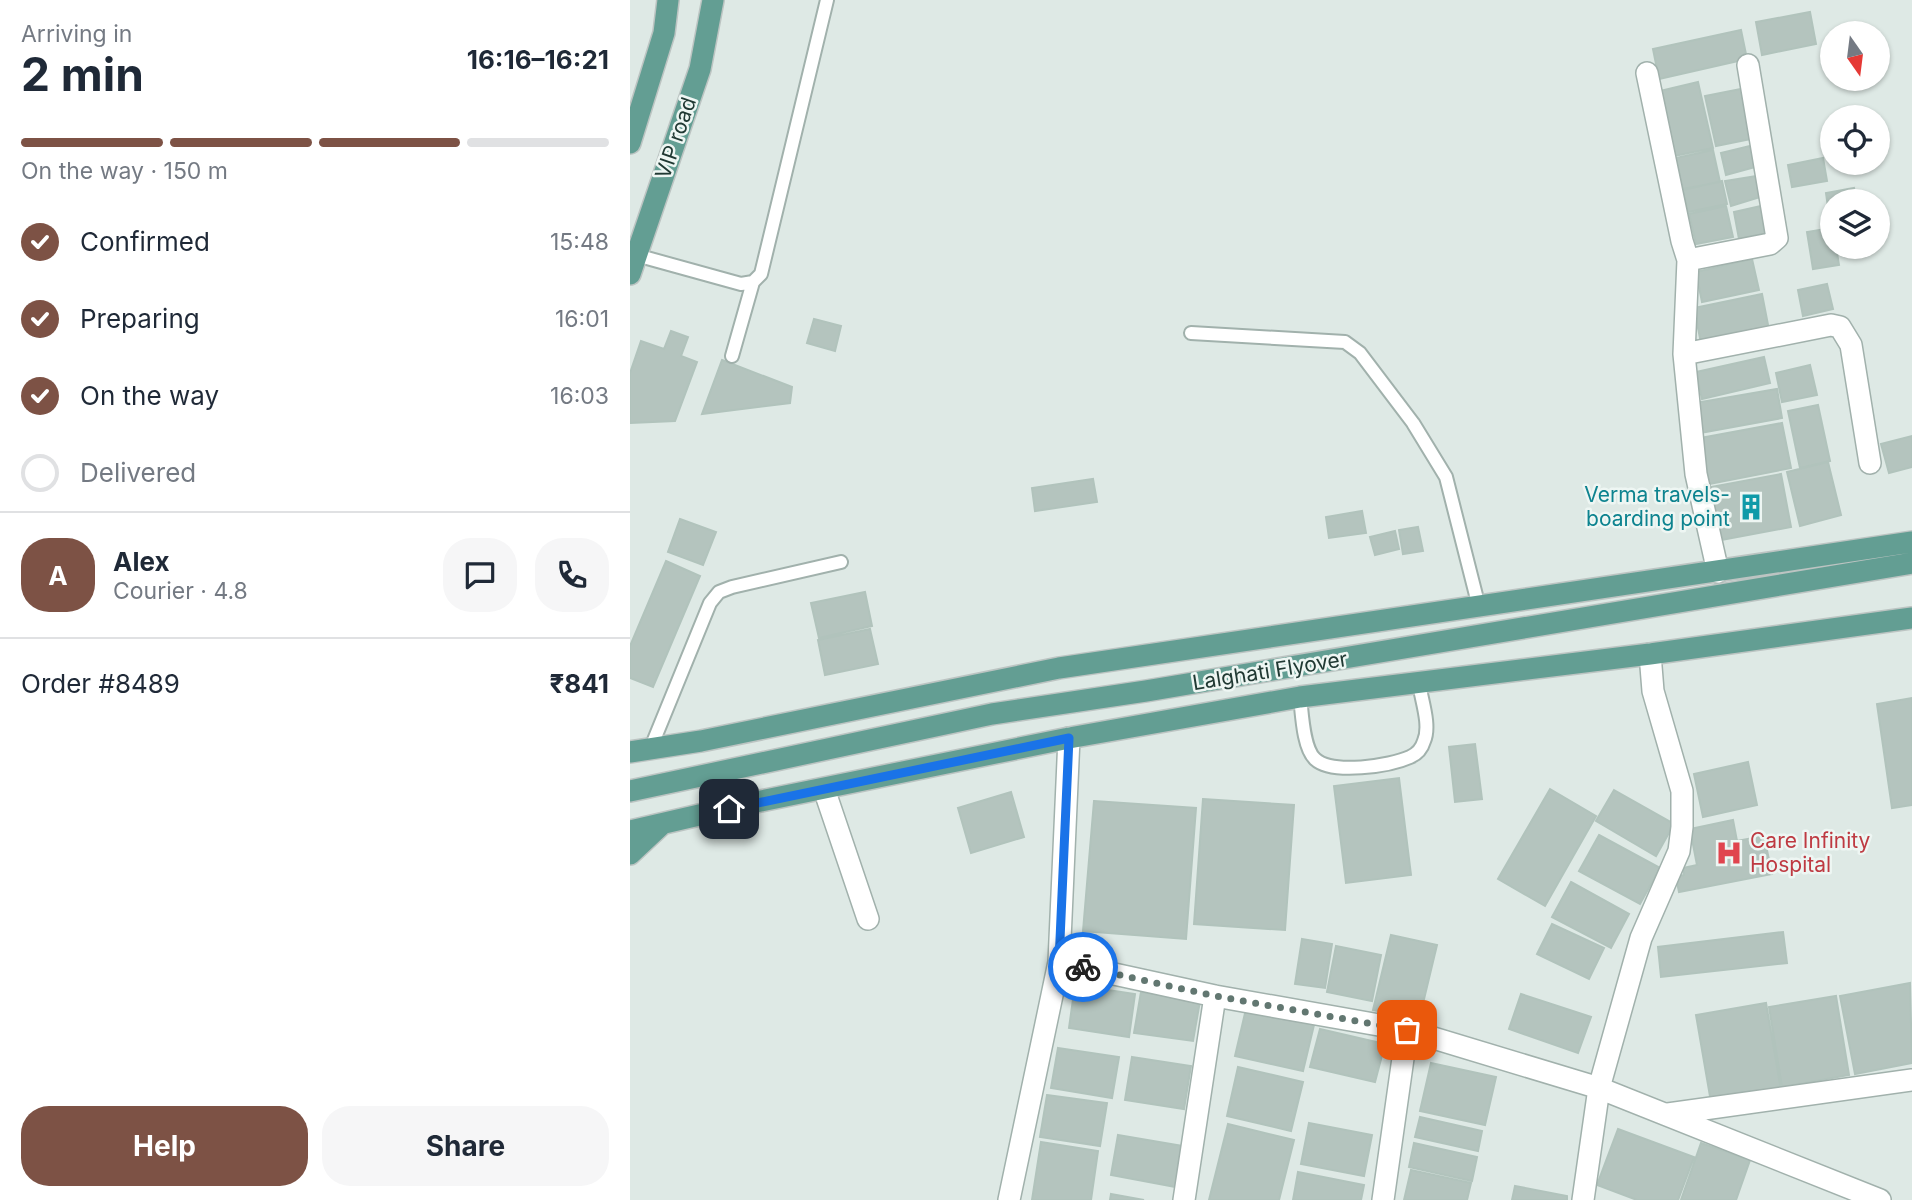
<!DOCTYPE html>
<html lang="en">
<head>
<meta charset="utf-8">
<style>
  body { margin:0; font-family:Inter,sans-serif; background:#f6f6f7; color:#1f2937; height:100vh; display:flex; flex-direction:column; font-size:26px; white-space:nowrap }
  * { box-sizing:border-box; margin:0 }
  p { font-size:23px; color:#747a83 }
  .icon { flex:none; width:38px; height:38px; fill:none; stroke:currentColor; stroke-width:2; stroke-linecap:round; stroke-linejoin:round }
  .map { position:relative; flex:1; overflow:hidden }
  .panel { display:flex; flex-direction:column; background:#fff; width:630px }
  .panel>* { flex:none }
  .needle { width:46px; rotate:166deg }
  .fabs { position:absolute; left:1190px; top:21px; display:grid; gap:14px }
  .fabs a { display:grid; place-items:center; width:70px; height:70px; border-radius:50%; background:#fff; box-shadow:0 2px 5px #0004; font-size:35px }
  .pin { position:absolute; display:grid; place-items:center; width:60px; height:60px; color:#fff; margin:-30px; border-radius:14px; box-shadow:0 4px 10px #0006 }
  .courier { position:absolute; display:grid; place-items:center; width:70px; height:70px; margin:-35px; border:5px solid #1a73e8; border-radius:50%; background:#fff; color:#222; box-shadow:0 2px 9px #0007 }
  .overview em { font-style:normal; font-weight:700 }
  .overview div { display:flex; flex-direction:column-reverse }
  .overview { display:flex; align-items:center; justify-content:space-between; height:119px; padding:0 21px }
  h1 { font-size:46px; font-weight:700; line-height:52px }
  .bar { display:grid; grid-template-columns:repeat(4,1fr); gap:10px 7px; align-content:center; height:84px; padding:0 21px }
  .bar i { height:9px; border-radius:5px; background:#e0e1e3 }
  .bar .current { background:#7d5245 }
  .bar p { grid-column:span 4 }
  .line { display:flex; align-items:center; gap:18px; padding:0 21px; border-top:2px solid #e0e1e3 }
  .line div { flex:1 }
  .round { display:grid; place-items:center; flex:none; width:74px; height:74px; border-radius:28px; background:#f6f6f7 }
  ol { padding:0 21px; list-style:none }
  li { display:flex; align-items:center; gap:21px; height:77px }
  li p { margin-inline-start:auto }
  li .icon { padding:7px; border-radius:50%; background:#7d5245; color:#fff; stroke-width:4 }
  li:last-child { color:#747a83 }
  li i { width:38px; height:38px; border:4px solid #e0e1e3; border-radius:50% }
  .primary-button { display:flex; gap:14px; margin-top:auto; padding:14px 21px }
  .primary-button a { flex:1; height:80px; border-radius:28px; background:#7d5245; color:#fff; font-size:28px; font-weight:700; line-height:80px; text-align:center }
  .primary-button a+a { background:#f6f6f7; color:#1f2937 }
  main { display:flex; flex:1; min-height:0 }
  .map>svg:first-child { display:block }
  .building { fill:#b4c4be; stroke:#b1c3bc; stroke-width:2 }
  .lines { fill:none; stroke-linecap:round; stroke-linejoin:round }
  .service-casing { stroke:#a1b1ac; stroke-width:16 }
  .minor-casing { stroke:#a1b1ac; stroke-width:24 }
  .primary-casing { stroke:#bcc4c2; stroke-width:24 }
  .service { stroke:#fff; stroke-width:12 }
  .minor { stroke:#fff; stroke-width:21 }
  .primary { stroke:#639e93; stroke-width:21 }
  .done { stroke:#627771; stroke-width:7; stroke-dasharray:0 12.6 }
  .route { stroke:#1a73e8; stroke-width:9 }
  .labels { text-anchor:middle; stroke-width:5; stroke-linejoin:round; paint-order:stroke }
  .street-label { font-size:21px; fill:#203933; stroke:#eef6f3 }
  .culture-label { font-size:21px; fill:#0d838f; stroke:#eef6f3; text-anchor:end }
  .health-label { font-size:21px; fill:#be3a42; stroke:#eef6f3; text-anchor:start }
</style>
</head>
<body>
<main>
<section class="panel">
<div class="overview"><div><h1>2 min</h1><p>Arriving in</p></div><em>16:16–16:21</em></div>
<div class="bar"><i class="current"></i><i class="current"></i><i class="current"></i><i></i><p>On the way · 150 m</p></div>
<ol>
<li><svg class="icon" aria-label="check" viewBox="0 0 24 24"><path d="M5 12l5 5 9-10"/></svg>Confirmed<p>15:48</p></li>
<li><svg class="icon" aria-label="check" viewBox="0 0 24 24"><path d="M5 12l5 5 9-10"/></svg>Preparing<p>16:01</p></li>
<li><svg class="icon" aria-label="check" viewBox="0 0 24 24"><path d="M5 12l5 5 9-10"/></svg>On the way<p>16:03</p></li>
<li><i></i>Delivered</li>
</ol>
<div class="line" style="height:126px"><b class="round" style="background:#7d5245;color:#fff">A</b><div><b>Alex</b><p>Courier · 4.8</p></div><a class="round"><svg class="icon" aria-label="chat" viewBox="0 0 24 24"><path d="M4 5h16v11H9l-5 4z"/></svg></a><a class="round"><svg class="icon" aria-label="phone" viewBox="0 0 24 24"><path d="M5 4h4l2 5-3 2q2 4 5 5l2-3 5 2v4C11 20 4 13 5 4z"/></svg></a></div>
<div class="line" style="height:91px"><div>Order #8489</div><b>₹841</b></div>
<div class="primary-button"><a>Help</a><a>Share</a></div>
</section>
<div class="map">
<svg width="1282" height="1200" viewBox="0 0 1282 1200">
  <rect width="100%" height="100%" fill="#dee9e5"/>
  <path class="building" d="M1180 12 1186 44 1132 55 1126 22Z
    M1111 30 1117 59 1029 79 1023 49Z
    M1068 82 1083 148 1044 156 1030 91Z
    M1111 89 1121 139 1086 146 1075 96Z
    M1120 146 1125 167 1096 175 1091 153Z
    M1083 150 1090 182 1053 189 1046 158Z
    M1193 158 1197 181 1162 187 1158 165Z
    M1127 176 1130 197 1101 206 1095 181Z
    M1092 181 1097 204 1058 212 1053 190Z
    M1224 188 1227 201H1202V221L1200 222 1196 193Z
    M1096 206 1103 237 1066 244 1059 214Z
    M1131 206 1137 233 1109 239 1104 212Z
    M1202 228V247H1206L1209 265 1183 269 1177 232Z
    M1122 259 1129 290 1072 302 1066 272Z
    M1197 284 1203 309 1173 316 1168 290Z
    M1132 294 1139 330 1071 343 1064 308Z
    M184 319 211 326 205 351 177 343Z
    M41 331 58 337 51 356 67 362 45 421 0 423V373L11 341 34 349Z
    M1134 357 1140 383 1072 399 1066 372Z
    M92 360 162 387 160 403 72 414Z
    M1180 365 1187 395 1152 402 1146 373Z
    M1147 389 1152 418 1070 433 1065 403Z
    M1188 405 1200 461 1170 468 1158 411Z
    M1152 423 1161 468 1079 484 1070 438Z
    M1282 436V467L1259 473 1251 444Z
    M1198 462 1211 515 1170 526 1157 472Z
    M1151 474 1161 527 1091 540 1081 487Z
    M463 479 467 502 405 511 402 488Z
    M732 511 736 533 699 538 696 517Z
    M50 519 86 532 73 565 38 552Z
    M788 527 793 551 773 554 769 530Z
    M765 531 769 549 745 555 740 537Z
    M36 561 70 576 23 687 0 678V646Z
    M235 592 242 626 189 638 181 603Z
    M240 629 248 664 195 675 188 640Z
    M1282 698V805L1262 808 1247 704Z
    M845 744 852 799 825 802 819 747Z
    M1118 762 1127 805 1073 817 1064 774Z
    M769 778 781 875 716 883 704 786Z
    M920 789 966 816 915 906 868 879Z
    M984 790 1044 824 1026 856 966 821Z
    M381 792 394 837 341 853 328 808Z
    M573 799 664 805 655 930 564 924Z
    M464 801 566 808 556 939 453 931Z
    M1103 820 1107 841 1134 836 1142 874 1049 892 1046 877 1054 875 1053 868 1067 865 1060 829Z
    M969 835 1030 868 1010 904 949 871Z
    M941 882 999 914 981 948 922 917Z
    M922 924 974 948 959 979 907 954Z
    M1153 932 1157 963 1031 977 1028 947Z
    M761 935 807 945 789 1020 743 1010Z
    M672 939 702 944 695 988 665 984Z
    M706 946 751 955 742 1001 697 992Z
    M1280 983 1282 1063 1225 1074 1210 996Z
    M445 985 505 994 499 1037 439 1028Z
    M511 992 570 1001 563 1041 504 1033Z
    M891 994 961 1017 948 1053 879 1029Z
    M1206 996 1219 1075 1152 1087 1139 1007Z
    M1136 1003 1151 1090 1081 1102 1066 1015Z
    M616 1009 684 1025 673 1071 605 1056Z
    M690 1029 755 1044 745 1082 680 1067Z
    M428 1048 489 1057 482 1098 421 1088Z
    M502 1057 561 1066 554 1109 495 1100Z
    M801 1063 866 1077 855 1125 790 1111Z
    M608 1067 673 1082 661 1131 597 1116Z
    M417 1095 477 1103 470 1146 410 1137Z
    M790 1117 852 1131 848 1151 785 1137Z
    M679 1123 742 1135 734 1176 671 1164Z
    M598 1124 664 1140 649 1200H579Z
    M988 1129 1064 1157 1048 1200H1007L967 1185Z
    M488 1135 559 1147 551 1188 481 1175Z
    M411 1142 468 1151 461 1200H402Z
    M784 1143 847 1157 842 1181 779 1167Z
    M1071 1143 1120 1160 1106 1200H1051Z
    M781 1170 841 1183 837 1200H774Z
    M668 1172 734 1185 731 1200H663Z
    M885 1186 937 1196V1200H882Z
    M481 1194 514 1200H480Z"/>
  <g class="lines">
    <g class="service-casing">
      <path id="service" d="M6 255 111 284 123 282 131 274 197 0
        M561 333 715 342 730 353 783 423 816 477 849 607
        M102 356 123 282
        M670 697C672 713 673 748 685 759 702 775 760 766 780 757 787 754 792 748 794 741 801 725 791 699 789 683
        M24 740 80 603 89 592 102 587 211 562"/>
    </g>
    <g class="minor-casing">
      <path id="minor" d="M1017 73 1052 241 1058 260 1054 354 1066 474 1088 572
        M1058 260 1140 244 1147 238 1118 65
        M1054 354 1201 325 1210 327 1221 345 1240 463
        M194 789 238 919
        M429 962 585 996 777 1030 969 1088 1250 1200
        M1038 1114 1282 1080
        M379 1200 429 962 439 738
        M554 1200 585 996
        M753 1200 777 1030
        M953 1200 969 1088 1011 938 1049 851 1052 827V791L1023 691 1020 654"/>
    </g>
    <g class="primary-casing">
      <path id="primary" d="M0 143 34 33 38 0
        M0 274 70 69 83 0
        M0 752 71 741 429 668 1282 542
        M0 791 362 714 516 691 1282 563
        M0 831 121 803 439 738 670 697 1020 654 1282 618
        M0 854 31 825"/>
    </g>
    <use href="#service" class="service"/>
    <use href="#minor" class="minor"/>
    <use href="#primary" class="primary"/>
  </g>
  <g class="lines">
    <path class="done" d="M453 967 585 996 777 1030"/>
    <path class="route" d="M99 809 439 738 429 962 453 967"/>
  </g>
  <defs>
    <g id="building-bare" transform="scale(2.1)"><path d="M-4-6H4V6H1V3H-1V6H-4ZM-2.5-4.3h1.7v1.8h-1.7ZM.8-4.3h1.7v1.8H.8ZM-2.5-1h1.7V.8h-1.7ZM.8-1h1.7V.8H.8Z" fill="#0f9aa8" stroke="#eef6f3" stroke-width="2.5" paint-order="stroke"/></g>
    <g id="hospital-bare" transform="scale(2.1)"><path d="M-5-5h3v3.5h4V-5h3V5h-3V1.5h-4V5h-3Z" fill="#e0444e" stroke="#eef6f3" stroke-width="2.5" paint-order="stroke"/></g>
  </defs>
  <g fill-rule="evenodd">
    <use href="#building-bare" x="1121" y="507"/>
    <use href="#hospital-bare" x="1099" y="853"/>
  </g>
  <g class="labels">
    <g class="street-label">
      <text transform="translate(46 138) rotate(-71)" y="7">VIP road</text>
      <text transform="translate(640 671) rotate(-9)" y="7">Lalghati Flyover</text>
    </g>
    <g class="culture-label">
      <text x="1100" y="502">Verma travels-<tspan x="1100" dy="24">boarding point</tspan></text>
    </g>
    <g class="health-label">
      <text x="1120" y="848">Care Infinity<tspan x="1120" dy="24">Hospital</tspan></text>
    </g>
  </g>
</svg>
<div class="fabs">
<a><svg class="needle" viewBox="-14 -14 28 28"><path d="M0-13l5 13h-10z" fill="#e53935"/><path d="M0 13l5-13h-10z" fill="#747a83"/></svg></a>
<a><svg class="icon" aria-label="locate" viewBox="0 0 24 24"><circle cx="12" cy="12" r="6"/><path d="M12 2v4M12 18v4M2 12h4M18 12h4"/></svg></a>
<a><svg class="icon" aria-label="layers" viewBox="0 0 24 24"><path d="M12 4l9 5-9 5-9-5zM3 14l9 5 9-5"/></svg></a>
</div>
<div class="pin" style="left:777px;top:1030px;background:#ea580c"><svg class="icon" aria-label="bag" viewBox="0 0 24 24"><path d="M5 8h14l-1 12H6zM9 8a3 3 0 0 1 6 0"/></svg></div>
<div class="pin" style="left:99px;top:809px;background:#1f2937"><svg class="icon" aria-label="home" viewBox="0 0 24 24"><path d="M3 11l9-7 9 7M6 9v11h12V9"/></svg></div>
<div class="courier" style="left:453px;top:967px"><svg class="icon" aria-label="bike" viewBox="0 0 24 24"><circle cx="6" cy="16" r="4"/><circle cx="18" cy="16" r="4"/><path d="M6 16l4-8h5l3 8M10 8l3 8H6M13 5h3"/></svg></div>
</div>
</main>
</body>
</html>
